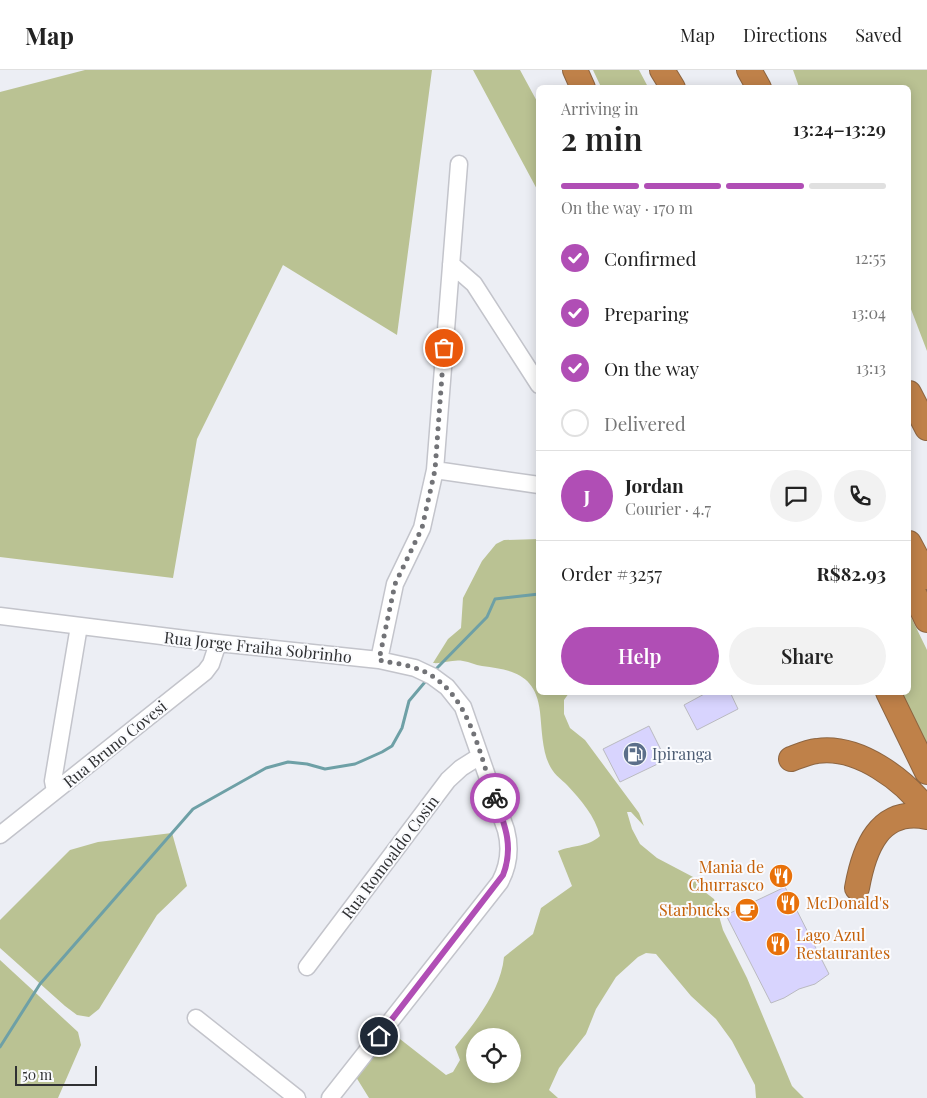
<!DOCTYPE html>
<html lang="en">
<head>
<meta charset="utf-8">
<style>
  body { margin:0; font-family:"Playfair Display",serif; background:#f2f2f2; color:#222; height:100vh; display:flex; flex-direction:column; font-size:19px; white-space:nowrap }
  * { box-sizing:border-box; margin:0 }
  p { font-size:16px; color:#767676 }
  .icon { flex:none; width:28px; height:28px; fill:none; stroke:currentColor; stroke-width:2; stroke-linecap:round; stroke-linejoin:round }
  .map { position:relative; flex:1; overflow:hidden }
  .sheet { position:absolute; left:536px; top:15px; width:375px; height:610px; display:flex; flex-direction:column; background:#fff; border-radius:8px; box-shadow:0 2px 12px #0003 }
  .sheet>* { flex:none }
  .buttons { position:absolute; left:466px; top:958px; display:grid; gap:10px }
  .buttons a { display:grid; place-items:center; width:55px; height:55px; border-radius:50%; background:#fff; box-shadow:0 2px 12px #0003; font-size:25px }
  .scale { position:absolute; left:15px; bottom:12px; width:82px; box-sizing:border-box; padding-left:5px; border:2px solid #303133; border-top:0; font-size:14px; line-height:18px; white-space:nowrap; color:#303133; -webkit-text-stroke:4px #fafbfe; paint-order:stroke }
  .pin { position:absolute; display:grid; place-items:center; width:42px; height:42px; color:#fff; margin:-21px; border:2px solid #fff; border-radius:50%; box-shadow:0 1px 5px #0007 }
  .courier { position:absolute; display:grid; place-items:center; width:50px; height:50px; margin:-25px; border:4px solid #b04eb5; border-radius:50%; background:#fff; color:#222; box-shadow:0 1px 6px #0007 }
  .head em { font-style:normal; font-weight:600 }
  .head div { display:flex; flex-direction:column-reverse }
  .head { display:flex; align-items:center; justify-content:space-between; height:85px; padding:0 25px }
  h1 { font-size:32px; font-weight:600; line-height:38px }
  .bar { display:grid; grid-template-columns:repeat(4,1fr); gap:8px 5px; align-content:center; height:60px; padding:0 25px }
  .bar i { height:6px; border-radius:4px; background:#e0e0e0 }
  .bar .current { background:#b04eb5 }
  .bar p { grid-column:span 4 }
  .line { display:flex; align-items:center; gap:12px; padding:0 25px; border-top:1px solid #e0e0e0 }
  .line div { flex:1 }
  .round { display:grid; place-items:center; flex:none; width:52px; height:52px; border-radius:26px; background:#f2f2f2 }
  ol { padding:0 25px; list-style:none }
  li { display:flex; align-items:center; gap:15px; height:55px }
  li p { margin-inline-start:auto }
  li .icon { padding:5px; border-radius:50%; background:#b04eb5; color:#fff; stroke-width:4 }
  li:last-child { color:#767676 }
  li i { width:28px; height:28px; border:2px solid #e0e0e0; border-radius:50% }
  .primary-button { display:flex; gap:10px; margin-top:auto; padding:10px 25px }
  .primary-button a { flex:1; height:58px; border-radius:30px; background:#b04eb5; color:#fff; font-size:20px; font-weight:600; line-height:58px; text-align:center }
  .primary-button a+a { background:#f2f2f2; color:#222 }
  header { display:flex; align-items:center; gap:30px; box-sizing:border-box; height:70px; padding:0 25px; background:#fff; border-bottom:1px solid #e0e0e0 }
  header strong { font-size:24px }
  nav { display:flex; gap:28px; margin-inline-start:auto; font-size:18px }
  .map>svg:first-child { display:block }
  .green { fill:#bac293; fill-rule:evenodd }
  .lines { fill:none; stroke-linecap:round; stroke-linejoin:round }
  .stream { stroke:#6ea0a6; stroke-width:3 }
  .building { fill:#d8d4fe; stroke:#babac0 }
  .minor-casing { stroke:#c3c4cb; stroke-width:19 }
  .highway-casing { stroke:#8d6541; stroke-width:26 }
  .minor { stroke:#fff; stroke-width:16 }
  .highway { stroke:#bf8149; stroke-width:24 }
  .done { stroke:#727377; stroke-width:5; stroke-dasharray:0 9 }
  .route { stroke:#b04eb5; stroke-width:6 }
  .labels { text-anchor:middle; stroke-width:4; stroke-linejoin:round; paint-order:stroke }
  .street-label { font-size:16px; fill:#303133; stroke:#fafbfe }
  .service-label { font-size:16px; fill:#4e5e75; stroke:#fafbfe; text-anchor:start }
  .food-label { font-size:16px; fill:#c56008; stroke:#fafbfe; text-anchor:end }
</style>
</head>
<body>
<header>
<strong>Map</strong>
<nav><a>Map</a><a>Directions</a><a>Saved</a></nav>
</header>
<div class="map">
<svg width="927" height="1028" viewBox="0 0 927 1028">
  <rect width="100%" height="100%" fill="#eceef4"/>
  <path class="green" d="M85 0H432L397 265 283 195 197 369 173 508 0 487V22Z
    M473 0H520L539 35V123Z
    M593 0H639L648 17H601Z
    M793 0H927V281L909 234V18L799 17Z
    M539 469V622L569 623 564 630V644L570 658 585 670 639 743 644 756 631 742H627L632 759 640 774 657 788 695 808 701 819 714 829 723 860 747 908 792 1016 804 1028H756L755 1015 732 971 716 949 691 926 656 884 646 883 638 887 616 907 596 939 586 964 559 998 549 1020 558 1028H369L356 1007 391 962 446 1005 453 1002 460 990 455 977C475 953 501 920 504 887L533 864 541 838 572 816 558 781C573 775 588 777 600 766 595 746 581 730 567 715 562 710 555 705 551 698 542 683 542 660 540 642 536 605 514 600 482 596 475 595 470 592 463 591 453 589 443 594 433 593L448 569 461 558 463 528 482 491 496 474 504 470ZM475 966H512V1004H475Z
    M909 543 927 580V674L902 623 909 622Z
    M172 763 187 816 157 845 99 939 89 947 77 945 65 936 0 878V850L70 780 98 772Z
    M0 890 78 962 81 975 58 1028H0Z"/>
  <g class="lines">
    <path class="stream" d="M437 598 487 547 495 529 539 524
      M0 977 40 914 193 739 266 698 288 692 307 694 325 699 355 694 382 682 392 676 402 658 409 631 425 612"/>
  </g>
  <path class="building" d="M708 622H730L738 639 697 660 684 635Z
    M649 656 666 690 620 712 603 679Z
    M785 817 829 904 815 914 799 919 784 928 771 933 726 845Z"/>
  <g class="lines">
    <g class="minor-casing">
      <path id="minor" d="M451 194 474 214 539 315
        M435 400 539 415
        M0 546 218 573 379 590 415 598 432 606 447 617 463 637 506 760C511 779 509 795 500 812L330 1028
        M379 590 395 514 422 458 435 400 459 94
        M55 721 53 711 79 556
        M0 765 205 602 211 594 218 573
        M307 897 448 710 461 698 480 686
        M196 948 297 1028"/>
    </g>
    <g class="highway-casing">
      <path id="highway" d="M575 0 583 18
        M662 0 673 18
        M749 0 759 18
        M909 323 927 358
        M909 473 927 507
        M909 513 927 550
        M888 622 927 702
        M791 689C799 686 808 682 817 681 858 675 905 710 927 741
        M857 818C864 779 879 737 927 747"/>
    </g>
    <use href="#minor" class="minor"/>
    <use href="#highway" class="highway"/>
  </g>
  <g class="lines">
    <path class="done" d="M444 278 435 400 422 458 395 514 379 590C393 593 410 595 423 601 470 623 479 684 495 728"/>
    <path class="route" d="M379 966 503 805C514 777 505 755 495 728"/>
  </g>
  <defs>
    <g id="fuel-disc" transform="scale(1.25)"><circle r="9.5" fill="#5c6f8a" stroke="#fafbfe"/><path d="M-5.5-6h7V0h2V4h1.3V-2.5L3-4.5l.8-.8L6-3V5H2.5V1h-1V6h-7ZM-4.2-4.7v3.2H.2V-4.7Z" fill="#fff"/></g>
    <g id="restaurant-disc" transform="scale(1.25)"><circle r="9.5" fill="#e8710a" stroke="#fafbfe"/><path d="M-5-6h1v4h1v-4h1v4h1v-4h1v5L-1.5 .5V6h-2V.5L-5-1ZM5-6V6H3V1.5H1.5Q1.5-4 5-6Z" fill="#fff"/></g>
    <g id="cafe-disc" transform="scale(1.25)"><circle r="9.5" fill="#e8710a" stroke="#fafbfe"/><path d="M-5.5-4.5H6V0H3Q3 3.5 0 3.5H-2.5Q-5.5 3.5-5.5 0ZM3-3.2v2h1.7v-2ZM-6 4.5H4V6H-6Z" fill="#fff"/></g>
  </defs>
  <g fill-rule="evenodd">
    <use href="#fuel-disc" x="635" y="684"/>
    <use href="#restaurant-disc" x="781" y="806"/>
    <use href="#restaurant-disc" x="788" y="833"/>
    <use href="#cafe-disc" x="747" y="840"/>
    <use href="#restaurant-disc" x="778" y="874"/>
  </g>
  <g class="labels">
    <g class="street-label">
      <text transform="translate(258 577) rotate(6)" y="6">Rua Jorge Fraiha Sobrinho</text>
      <text transform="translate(115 674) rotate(-39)" y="6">Rua Bruno Covesi</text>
      <text transform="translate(390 787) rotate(-53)" y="6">Rua Romoaldo Cosin</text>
    </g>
    <g class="service-label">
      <text x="652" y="690">Ipiranga</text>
    </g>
    <g class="food-label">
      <text x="764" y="803">Mania de<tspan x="764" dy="18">Churrasco</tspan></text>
      <text x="806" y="839" text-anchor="start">McDonald's</text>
      <text x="730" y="846">Starbucks</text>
      <text x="796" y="871" text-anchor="start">Lago Azul<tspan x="796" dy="18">Restaurantes</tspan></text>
    </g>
  </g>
</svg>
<div class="buttons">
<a><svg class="icon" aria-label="locate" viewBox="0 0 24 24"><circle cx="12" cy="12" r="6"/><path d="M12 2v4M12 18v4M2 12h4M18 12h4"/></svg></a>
</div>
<div class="scale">50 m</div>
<div class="pin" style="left:444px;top:278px;background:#ea580c"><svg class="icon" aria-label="bag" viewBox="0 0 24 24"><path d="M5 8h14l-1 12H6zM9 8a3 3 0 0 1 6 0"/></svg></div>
<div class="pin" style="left:379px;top:966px;background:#1f2937"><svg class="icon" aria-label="home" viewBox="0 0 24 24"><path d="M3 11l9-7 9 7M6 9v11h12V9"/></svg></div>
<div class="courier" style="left:495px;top:728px"><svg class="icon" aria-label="bike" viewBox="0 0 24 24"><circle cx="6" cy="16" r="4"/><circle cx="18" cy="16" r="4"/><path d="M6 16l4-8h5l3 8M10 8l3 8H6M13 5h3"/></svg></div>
<section class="sheet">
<div class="head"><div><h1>2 min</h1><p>Arriving in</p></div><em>13:24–13:29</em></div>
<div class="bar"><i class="current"></i><i class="current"></i><i class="current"></i><i></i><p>On the way · 170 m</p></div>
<ol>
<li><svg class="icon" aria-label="check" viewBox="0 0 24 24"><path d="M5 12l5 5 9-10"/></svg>Confirmed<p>12:55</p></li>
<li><svg class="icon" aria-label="check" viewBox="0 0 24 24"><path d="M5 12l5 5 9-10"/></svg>Preparing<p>13:04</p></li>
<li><svg class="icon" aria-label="check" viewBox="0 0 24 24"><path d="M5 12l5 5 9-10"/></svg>On the way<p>13:13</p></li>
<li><i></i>Delivered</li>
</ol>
<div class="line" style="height:90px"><b class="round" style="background:#b04eb5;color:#fff">J</b><div><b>Jordan</b><p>Courier · 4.7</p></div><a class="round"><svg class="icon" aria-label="chat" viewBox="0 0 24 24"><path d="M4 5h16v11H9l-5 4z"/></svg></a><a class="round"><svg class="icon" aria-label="phone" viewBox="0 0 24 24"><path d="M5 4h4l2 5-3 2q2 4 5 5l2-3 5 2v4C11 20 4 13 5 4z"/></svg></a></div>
<div class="line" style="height:65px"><div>Order #3257</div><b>R$82.93</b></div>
<div class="primary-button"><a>Help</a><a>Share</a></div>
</section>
</div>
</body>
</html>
